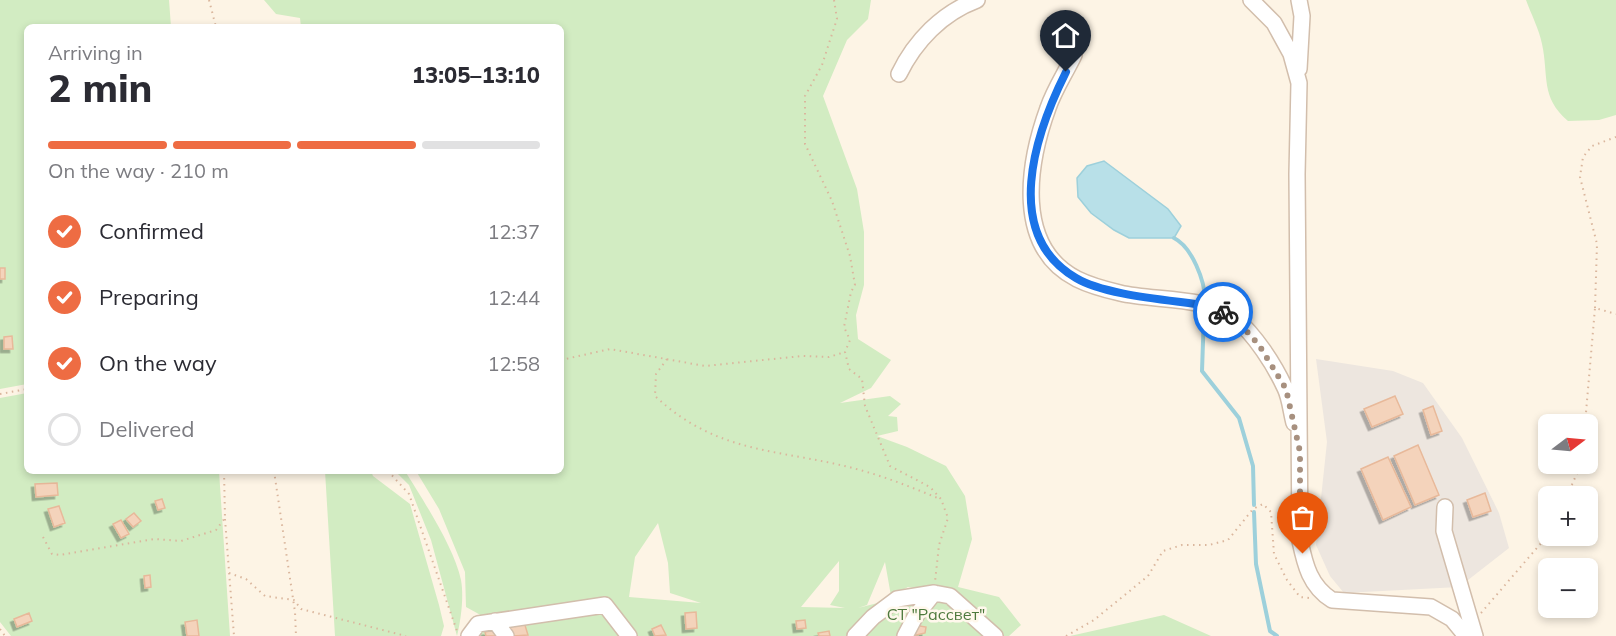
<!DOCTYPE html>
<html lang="en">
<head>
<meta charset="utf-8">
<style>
  body { margin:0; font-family:Mulish,sans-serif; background:#f2f2f3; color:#2b2b33; height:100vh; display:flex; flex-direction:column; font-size:22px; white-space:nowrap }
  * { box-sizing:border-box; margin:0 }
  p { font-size:20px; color:#7c7c81 }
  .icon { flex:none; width:33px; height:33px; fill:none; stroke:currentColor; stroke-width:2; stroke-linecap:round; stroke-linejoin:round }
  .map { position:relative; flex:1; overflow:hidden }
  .side { position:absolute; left:24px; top:24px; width:540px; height:450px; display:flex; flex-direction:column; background:#fff; border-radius:9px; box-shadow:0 3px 9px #0003 }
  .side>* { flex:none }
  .needle { width:39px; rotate:74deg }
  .tools { position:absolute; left:1538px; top:414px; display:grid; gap:12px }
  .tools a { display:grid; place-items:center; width:60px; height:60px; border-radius:9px; background:#fff; box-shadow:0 3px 9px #0003; font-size:30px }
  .pin { position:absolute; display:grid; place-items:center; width:51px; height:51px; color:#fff; margin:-62px -26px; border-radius:50% 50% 50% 0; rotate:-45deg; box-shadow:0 0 6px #0007 }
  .pin .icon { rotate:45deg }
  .courier { position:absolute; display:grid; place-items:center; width:60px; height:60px; margin:-30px; border:4px solid #1a73e8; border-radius:50%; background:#fff; color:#222; box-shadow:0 2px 8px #0007 }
  .summary em { font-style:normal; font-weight:800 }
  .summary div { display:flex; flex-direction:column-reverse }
  .summary { display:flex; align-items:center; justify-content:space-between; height:102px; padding:0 24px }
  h1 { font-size:39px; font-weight:800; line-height:45px }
  .bar { display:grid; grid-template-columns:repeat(4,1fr); gap:9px 6px; align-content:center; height:72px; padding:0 24px }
  .bar i { height:8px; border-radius:4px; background:#e1e1e2 }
  .bar .on { background:#ee6c43 }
  .bar p { grid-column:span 4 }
  ol { padding:0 24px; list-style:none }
  li { display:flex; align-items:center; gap:18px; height:66px }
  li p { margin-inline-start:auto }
  li .icon { padding:6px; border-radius:50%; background:#ee6c43; color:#fff; stroke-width:4 }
  li:last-child { color:#7c7c81 }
  li i { width:33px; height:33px; border:3px solid #e1e1e2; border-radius:50% }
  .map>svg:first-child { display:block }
  .industrial { fill:#ede6df }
  .green { fill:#d2ecc2; fill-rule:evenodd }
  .water { fill:#b8e0e8; stroke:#9dd0db; stroke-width:1.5 }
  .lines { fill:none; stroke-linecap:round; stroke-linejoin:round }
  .stream { stroke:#9dd0db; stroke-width:4 }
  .building { fill:#f4d3bb; stroke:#e8b99a; stroke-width:1.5; filter:url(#shadow) }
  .minor-casing { stroke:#d2beac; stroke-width:18 }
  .path { stroke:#dab69d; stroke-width:2; stroke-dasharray:1.5 4.5; stroke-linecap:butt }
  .minor { stroke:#fff; stroke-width:15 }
  .done { stroke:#a7907f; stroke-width:6; stroke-dasharray:0 10.8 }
  .route { stroke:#1a73e8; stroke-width:8 }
  .labels { text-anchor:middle; stroke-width:5; stroke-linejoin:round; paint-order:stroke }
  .park-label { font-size:16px; fill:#4d793c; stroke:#fff8ec }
</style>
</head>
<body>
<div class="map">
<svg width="1616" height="636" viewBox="0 0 1616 636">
  <defs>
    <filter id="shadow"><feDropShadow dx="-3.5" dy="3.5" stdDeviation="0" flood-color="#0004"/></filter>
  </defs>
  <rect width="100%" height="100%" fill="#fdf4e5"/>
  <path class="industrial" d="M1316 359 1393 371 1423 383 1462 438 1499 513 1509 548 1459 587 1344 593 1330 576 1316 545 1327 442Z"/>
  <path class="green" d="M0 0H169L171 27H27V384L0 389Z
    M264 0H871L868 19 847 40 823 96 857 189 864 232V285L856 315 858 339 891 360 871 388 840 403 890 396 901 404 888 416 897 417 898 431 877 436 907 447 946 466 965 496 972 539 958 587 999 597 1021 625 1009 636H472L486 618 466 607 465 572 439 509 416 471H561V27H301L300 18 276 14ZM658 523 668 563 670 593 701 603 629 597 635 557ZM839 561V591L830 605 845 608 801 607ZM885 562 891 596 908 587 929 590 858 608 867 605Z
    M1526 0H1616V115L1599 120 1568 121C1540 97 1549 76 1542 44 1539 29 1531 14 1526 0Z
    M27 393V471H219L230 636H11L0 622V398Z
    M325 471H371L373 476 410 504 439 605 444 626 441 636H335Z
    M395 471H405C423 500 454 547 461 580 464 597 461 619 457 636L431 540 409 485Z
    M1164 615 1211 636H1070Z"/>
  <path class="water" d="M1104 161 1168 209 1181 226 1174 238H1129L1114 230 1091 213 1078 197 1077 178 1087 166Z"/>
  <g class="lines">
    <path class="stream" d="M1174 238C1192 247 1205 281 1205 300
      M1204 313 1202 371 1239 418 1253 466 1254 505
      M1254 512 1256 564 1270 631 1277 636"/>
  </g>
  <path class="building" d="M0 268H5V279H0Z
    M12 336 13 349H4V337Z
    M1395 396 1403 414 1372 427 1364 409Z
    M1433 406 1442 431 1431 435 1423 410Z
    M1418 445 1439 495 1415 505 1394 456Z
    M1388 457 1411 507 1383 520 1361 469Z
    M57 483 58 495 36 497 35 484Z
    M1485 493 1491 511 1473 517 1467 500Z
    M162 499 165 508 158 510 155 501Z
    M59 506 65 523 54 527 48 509Z
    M134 513 141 521 133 527 126 519Z
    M121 520 129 534 121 538 113 524Z
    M150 575 151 587 145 588 144 576Z
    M696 612 697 628 686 629 685 613Z
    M29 613 32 621 17 627 14 619Z
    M197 620 199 636H187L185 622Z
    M805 620 806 628 797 629 796 621Z
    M524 622 528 635 513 636 509 627Z
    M661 625 666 635 655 636 652 629Z
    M914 625 926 627 925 633 912 636Z
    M495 630 497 636H486L485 632Z
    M829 631 830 636H819L818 633Z"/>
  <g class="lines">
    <g class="minor-casing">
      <path id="minor" d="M1251 0 1274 23 1291 54 1299 83 1297 174 1300 541C1305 565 1310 586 1332 600L1431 607 1452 619 1466 636
        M1074 55C1066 72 1054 90 1048 108 1028 163 1014 247 1077 279 1089 285 1107 290 1120 293 1153 301 1207 296 1235 318 1255 335 1274 364 1285 388 1290 398 1291 412 1294 423
        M1299 69 1302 16 1299 0
        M899 74C915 41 942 13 977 0
        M1445 507 1444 531 1475 636
        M495 621 506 636
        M469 636 478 624 605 605 629 636
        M855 636 873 617 897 599 934 593
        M905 636 915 617 934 593 950 596 995 636"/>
    </g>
    <path class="path" d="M209 0 216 27
      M834 0 837 19 833 31 822 65 805 96V144L832 201 850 256 855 285 851 292 844 327 850 340 845 352 849 369 862 379 865 406 890 466 930 487 941 499 948 518 939 545 935 582
      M1595 308 1597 244 1580 177 1583 157 1592 146 1616 137
      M667 359 656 374 655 396C721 458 787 448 867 472 891 479 916 489 940 499
      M561 360 610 349 705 366 802 356 829 357 845 352
      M0 394 27 389
      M1585 424 1595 308 1616 314
      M274 471 295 612 296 636
      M388 471 409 494 457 631
      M1567 496 1581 464
      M225 519 234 636
      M43 537 52 554 60 555 155 539 181 541 216 530 225 518 224 471
      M229 573 246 579 265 596 294 600 301 609 406 636
      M1481 613 1548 535
      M0 629 5 636
      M1066 636 1094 620 1148 576 1163 551 1182 545H1209L1228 540 1253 509 1263 504 1271 512 1274 554 1287 580 1300 597 1310 598"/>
    <use href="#minor" class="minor"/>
  </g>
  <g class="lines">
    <path class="done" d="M1223 312 1234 317 1259 345 1286 389 1300 452V541L1303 554"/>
    <path class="route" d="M1066 72C1035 134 1001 234 1076 278 1106 296 1173 300 1209 306L1223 312"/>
  </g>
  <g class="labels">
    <g class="park-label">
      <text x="936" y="620">СТ "Рассвет"</text>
    </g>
  </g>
</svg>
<div class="tools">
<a><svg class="needle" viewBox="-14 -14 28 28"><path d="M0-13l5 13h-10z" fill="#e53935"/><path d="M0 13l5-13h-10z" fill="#7c7c81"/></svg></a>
<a>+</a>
<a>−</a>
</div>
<div class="pin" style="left:1303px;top:554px;background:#ea580c"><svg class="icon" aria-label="bag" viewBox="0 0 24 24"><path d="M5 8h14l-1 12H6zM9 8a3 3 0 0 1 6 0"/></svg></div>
<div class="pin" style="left:1066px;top:72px;background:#1f2937"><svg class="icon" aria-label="home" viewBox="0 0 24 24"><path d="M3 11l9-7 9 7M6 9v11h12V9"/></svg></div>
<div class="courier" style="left:1223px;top:312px"><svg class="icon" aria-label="bike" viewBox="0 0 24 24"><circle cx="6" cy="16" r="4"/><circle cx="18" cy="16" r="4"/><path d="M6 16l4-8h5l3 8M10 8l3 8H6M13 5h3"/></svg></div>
<section class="side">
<div class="summary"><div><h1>2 min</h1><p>Arriving in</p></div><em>13:05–13:10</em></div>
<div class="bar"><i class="on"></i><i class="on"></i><i class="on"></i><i></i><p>On the way · 210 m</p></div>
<ol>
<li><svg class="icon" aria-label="check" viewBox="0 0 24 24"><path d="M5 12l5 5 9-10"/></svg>Confirmed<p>12:37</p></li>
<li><svg class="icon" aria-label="check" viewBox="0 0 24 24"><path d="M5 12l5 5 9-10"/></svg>Preparing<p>12:44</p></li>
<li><svg class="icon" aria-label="check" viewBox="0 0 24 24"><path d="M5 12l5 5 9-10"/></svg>On the way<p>12:58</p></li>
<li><i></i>Delivered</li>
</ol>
</section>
</div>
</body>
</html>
